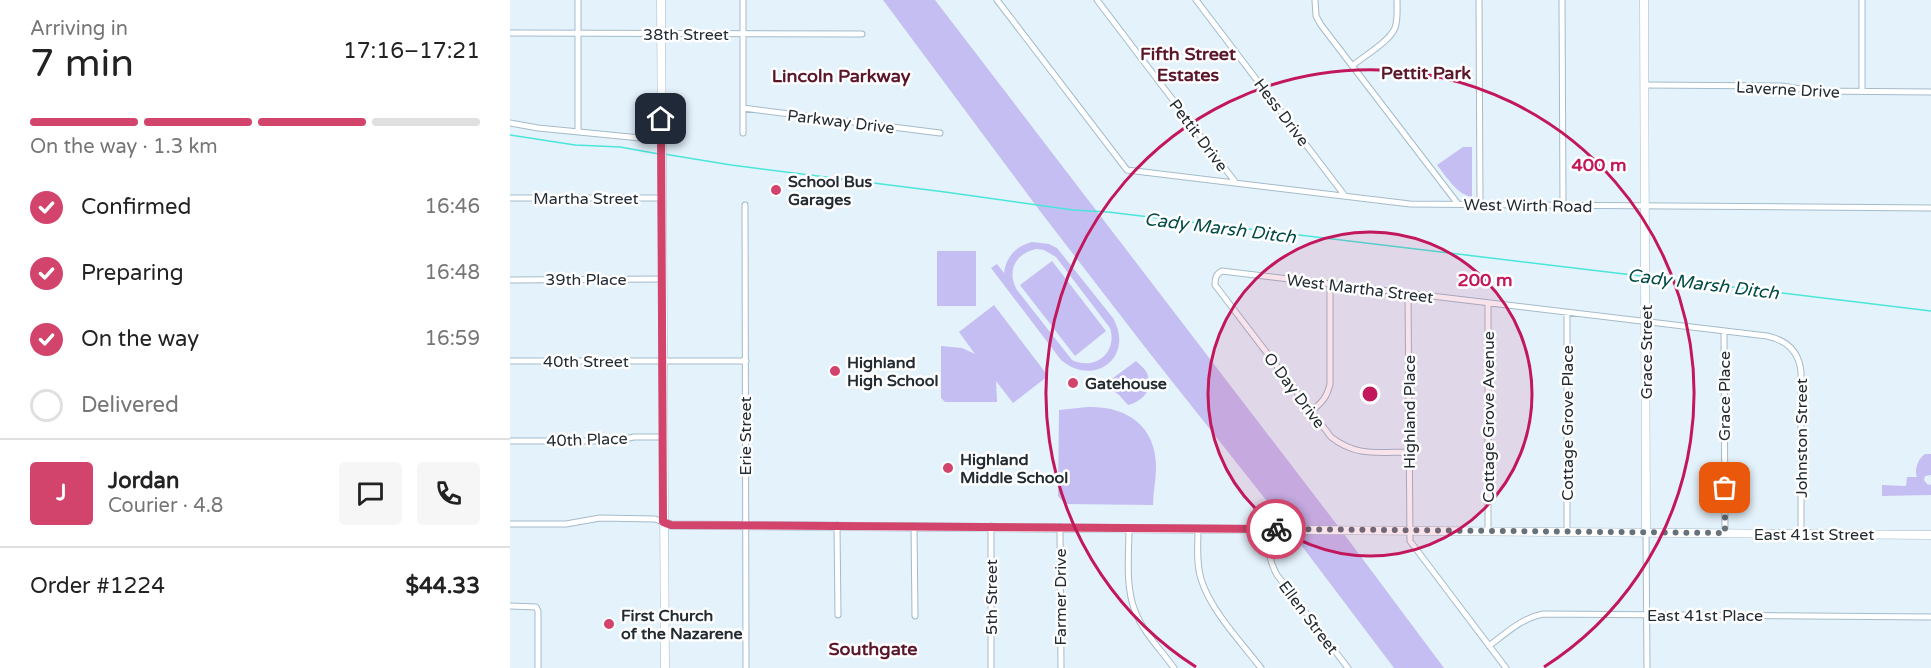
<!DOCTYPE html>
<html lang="en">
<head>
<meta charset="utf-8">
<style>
  body { margin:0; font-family:"Varela Round",sans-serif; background:#f6f6f6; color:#222; height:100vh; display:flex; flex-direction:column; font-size:22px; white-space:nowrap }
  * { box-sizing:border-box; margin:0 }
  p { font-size:20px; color:#767676 }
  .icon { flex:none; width:33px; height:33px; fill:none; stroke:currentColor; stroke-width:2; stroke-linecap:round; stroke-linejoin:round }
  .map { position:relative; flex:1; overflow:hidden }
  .drawer { display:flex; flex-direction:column; background:#fff; width:510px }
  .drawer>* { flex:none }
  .pin { position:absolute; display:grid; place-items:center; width:51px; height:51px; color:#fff; margin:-26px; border-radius:12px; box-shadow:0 3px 9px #0006 }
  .courier { position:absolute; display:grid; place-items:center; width:60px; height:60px; margin:-30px; border:4px solid #d2446b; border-radius:50%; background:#fff; color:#222; box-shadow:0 2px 8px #0007 }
  .summary em { font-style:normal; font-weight:600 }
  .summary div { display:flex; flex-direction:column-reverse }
  .summary { display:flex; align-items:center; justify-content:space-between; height:102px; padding:0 30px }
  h1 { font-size:39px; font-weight:600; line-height:45px }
  .bar { display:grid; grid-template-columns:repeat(4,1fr); gap:9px 6px; align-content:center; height:72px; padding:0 30px }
  .bar i { height:8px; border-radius:4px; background:#e0e0e0 }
  .bar .selected { background:#d2446b }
  .bar p { grid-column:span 4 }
  .line { display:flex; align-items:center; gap:15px; padding:0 30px; border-top:2px solid #e0e0e0 }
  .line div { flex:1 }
  .round { display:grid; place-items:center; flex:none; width:63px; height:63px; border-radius:6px; background:#f6f6f6 }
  ol { padding:0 30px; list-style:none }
  li { display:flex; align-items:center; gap:18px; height:66px }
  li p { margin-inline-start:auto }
  li .icon { padding:6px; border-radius:50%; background:#d2446b; color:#fff; stroke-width:4 }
  li:last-child { color:#767676 }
  li i { width:33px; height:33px; border:3px solid #e0e0e0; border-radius:50% }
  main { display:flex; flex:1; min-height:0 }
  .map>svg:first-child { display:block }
  .green { fill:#c5bef2; fill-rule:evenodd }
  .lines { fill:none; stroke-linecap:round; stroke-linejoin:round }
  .stream { stroke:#4ae6da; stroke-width:1.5 }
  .street-casing { stroke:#a4bbcb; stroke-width:7 }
  .secondary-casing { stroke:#a4bbcb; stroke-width:9 }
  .street { stroke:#fff; stroke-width:5 }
  .secondary { stroke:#fff; stroke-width:8 }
  .done { stroke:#677179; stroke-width:6; stroke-dasharray:0 10.8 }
  .route { stroke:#d2446b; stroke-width:8 }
  .ring { fill:none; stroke:#c2185b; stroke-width:3 }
  .poi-dot { fill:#d2446b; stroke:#fff; stroke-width:2 }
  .labels { text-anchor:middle; stroke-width:5; stroke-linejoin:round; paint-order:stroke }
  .street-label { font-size:16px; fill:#232c33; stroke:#fff }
  .poi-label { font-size:16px; font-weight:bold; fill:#232c33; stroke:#fff; text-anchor:start }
  .neighbourhood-label { font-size:18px; font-weight:bold; fill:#5b172a; stroke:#fff }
  .water-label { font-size:18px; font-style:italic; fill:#014a45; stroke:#fff }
  .centre { fill:#c2185b; stroke:#fff; stroke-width:3 }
  .ring-label { font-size:18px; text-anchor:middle; font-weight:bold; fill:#c2185b; stroke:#fff; stroke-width:5; stroke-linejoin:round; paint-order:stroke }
</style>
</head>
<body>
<main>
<section class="drawer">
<div class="summary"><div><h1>7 min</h1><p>Arriving in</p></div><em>17:16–17:21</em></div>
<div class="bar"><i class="selected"></i><i class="selected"></i><i class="selected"></i><i></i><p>On the way · 1.3 km</p></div>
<ol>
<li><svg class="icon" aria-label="check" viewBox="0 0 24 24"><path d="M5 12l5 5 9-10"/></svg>Confirmed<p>16:46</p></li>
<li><svg class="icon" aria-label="check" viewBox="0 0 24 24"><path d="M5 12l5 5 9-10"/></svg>Preparing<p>16:48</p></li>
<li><svg class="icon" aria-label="check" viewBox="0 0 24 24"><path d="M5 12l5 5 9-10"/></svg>On the way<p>16:59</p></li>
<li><i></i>Delivered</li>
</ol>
<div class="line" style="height:108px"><b class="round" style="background:#d2446b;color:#fff">J</b><div><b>Jordan</b><p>Courier · 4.8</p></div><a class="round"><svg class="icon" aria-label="chat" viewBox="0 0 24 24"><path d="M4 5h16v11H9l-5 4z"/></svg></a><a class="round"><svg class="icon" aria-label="phone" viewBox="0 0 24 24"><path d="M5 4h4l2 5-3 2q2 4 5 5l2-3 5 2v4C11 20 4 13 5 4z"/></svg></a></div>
<div class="line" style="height:78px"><div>Order #1224</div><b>$44.33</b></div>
</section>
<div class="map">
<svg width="1421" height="668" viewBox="0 0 1421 668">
  <rect width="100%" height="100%" fill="#e4f2fc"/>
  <path class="green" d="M373 0H425L831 530 934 668H884L779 529 638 351 533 215Z
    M953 147H962V197C946 194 937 177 927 165Z
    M522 242 539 244 547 248 603 318C625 357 584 388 551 360L481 268 487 264 494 273C496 257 506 246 522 242ZM526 249 534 250 546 257 600 328C608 353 584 371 562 360L507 290C496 271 506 253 526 249Z
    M427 251H466V306H427Z
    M542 261 596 331 565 356 510 285Z
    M484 305 538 376 503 403 486 381 487 402H435L431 398V346L452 348 465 354 449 332Z
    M626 361C630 365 637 370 638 376 643 391 631 402 618 405L609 395 595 384Z
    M578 407C617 406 646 426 646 467 646 480 643 492 643 505L555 504 548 496 549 410Z
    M1415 454H1421V475L1415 476 1414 480 1417 484 1421 485V495L1372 496V485L1396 486 1397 477H1407C1404 471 1408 458 1415 454Z"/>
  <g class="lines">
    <path class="stream" d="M0 135 65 145 110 147 149 154
      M154 154 221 165 435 192 563 210 598 212 1131 276
      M1139 277 1421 311"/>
    <g class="street-casing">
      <path id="street" d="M68 0V132
        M233 0V133
        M487 0 617 170 900 204 1421 208
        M587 0 726 183
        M686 0 835 196
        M805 0 806 16 811 25 948 204
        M969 0 970 204
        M1052 0 1053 205
        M1352 0V91
        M0 33 352 34
        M842 66C854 56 879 42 885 28 888 20 887 9 887 0
        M1135 85 1272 86 1303 91 1421 92
        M233 108 430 133
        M0 123 28 128 151 140
        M0 198H152
        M235 205 236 668
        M0 280 152 279
        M898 294 900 541 996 668
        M978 303V531
        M1057 313V532
        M1214 331 1215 533
        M0 361H236
        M801 411C812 403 817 397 820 384V284
        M0 441H103L124 437H153
        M899 452C869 452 846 457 821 437L705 285C705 278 706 274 712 271L1257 336C1276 340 1289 351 1291 372V534
        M0 524H56L90 518 145 519 153 522
        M327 525 328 615
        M404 526 405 616
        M481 526V668
        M550 527 551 668
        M619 528C619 554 615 586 625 611 633 632 651 650 664 668
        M688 528C688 545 686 563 691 579 701 611 731 642 751 668
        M758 529C758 546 758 559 767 575L838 668
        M1136 533 1137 668
        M0 606 26 607 28 611V668
        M979 646C996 633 1012 618 1033 614L1421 617"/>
    </g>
    <g class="secondary-casing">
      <path id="secondary" d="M151 0 155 668
        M1134 0 1136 533
        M153 522 161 525 1421 535"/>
    </g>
    <use href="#street" class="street"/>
    <use href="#secondary" class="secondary"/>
  </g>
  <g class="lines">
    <path class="done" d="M766 529 1215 533V488"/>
    <path class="route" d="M151 119 153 522 161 525 766 529"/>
  </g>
  <circle cx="860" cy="394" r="162" fill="#c2185b" fill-opacity=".12"/>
  <g class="ring">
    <circle cx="860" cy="394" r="162"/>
    <path d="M686 667A324 324 0 1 1 1034 667"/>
  </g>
  <g class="poi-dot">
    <circle cx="266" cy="190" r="6"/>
    <circle cx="325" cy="371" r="6"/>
    <circle cx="563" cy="383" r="6"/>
    <circle cx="438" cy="468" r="6"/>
    <circle cx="99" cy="624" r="6"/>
  </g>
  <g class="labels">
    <g class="street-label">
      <text x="176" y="40">38th Street</text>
      <text transform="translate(1278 89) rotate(3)" y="6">Laverne Drive</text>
      <text transform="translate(772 112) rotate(53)" y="6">Hess Drive</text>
      <text transform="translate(331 121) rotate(7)" y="6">Parkway Drive</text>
      <text transform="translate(689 135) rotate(53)" y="6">Pettit Drive</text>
      <text x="76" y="204">Martha Street</text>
      <text transform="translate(1018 205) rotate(1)" y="6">West Wirth Road</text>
      <text x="76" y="285">39th Place</text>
      <text transform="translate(850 288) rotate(7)" y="6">West Martha Street</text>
      <text transform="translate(1136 352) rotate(-90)" y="6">Grace Street</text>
      <text x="76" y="367">40th Street</text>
      <text transform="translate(785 390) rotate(53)" y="6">O Day Drive</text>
      <text transform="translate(1214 396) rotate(-90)" y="6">Grace Place</text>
      <text transform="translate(899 412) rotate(-90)" y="6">Highland Place</text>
      <text transform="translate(978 417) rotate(-90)" y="6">Cottage Grove Avenue</text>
      <text transform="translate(1057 423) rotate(-90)" y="6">Cottage Grove Place</text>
      <text transform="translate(235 436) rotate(-90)" y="6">Erie Street</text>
      <text transform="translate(1291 438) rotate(-90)" y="6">Johnston Street</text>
      <text transform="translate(77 439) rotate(-2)" y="6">40th Place</text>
      <text x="1304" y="540">East 41st Street</text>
      <text transform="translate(481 597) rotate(-90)" y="6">5th Street</text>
      <text transform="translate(550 597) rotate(-90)" y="6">Farmer Drive</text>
      <text x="1195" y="621">East 41st Place</text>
      <text transform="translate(799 617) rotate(53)" y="6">Ellen Street</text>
    </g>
    <g class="poi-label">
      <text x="278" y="187">School Bus<tspan x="278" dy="18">Garages</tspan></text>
      <text x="337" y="368">Highland<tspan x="337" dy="18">High School</tspan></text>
      <text x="575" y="389">Gatehouse</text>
      <text x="450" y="465">Highland<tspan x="450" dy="18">Middle School</tspan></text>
      <text x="111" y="621">First Church<tspan x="111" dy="18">of the Nazarene</tspan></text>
    </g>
    <g class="neighbourhood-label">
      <text x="678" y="60">Fifth Street<tspan x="678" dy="21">Estates</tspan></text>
      <text x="916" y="79">Pettit Park</text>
      <text x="331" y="82">Lincoln Parkway</text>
      <text x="363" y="655">Southgate</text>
    </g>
    <g class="water-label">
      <text transform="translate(710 228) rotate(7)" y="6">Cady Marsh Ditch</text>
      <text transform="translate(1193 284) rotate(7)" y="6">Cady Marsh Ditch</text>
    </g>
  </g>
  <circle cx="860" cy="394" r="9" class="centre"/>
  <g class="ring-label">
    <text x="1089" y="171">400 m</text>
    <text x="975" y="286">200 m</text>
  </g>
</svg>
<div class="pin" style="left:1215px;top:488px;background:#ea580c"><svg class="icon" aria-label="bag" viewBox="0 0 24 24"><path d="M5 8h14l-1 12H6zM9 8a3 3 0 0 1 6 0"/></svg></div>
<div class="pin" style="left:151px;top:119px;background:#1f2937"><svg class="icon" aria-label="home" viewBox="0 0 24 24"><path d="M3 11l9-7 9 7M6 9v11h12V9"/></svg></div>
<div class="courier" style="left:766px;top:529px"><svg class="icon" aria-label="bike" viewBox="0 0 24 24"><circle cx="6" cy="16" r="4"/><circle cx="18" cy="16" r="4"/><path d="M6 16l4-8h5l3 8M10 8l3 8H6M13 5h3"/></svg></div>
</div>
</main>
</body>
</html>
